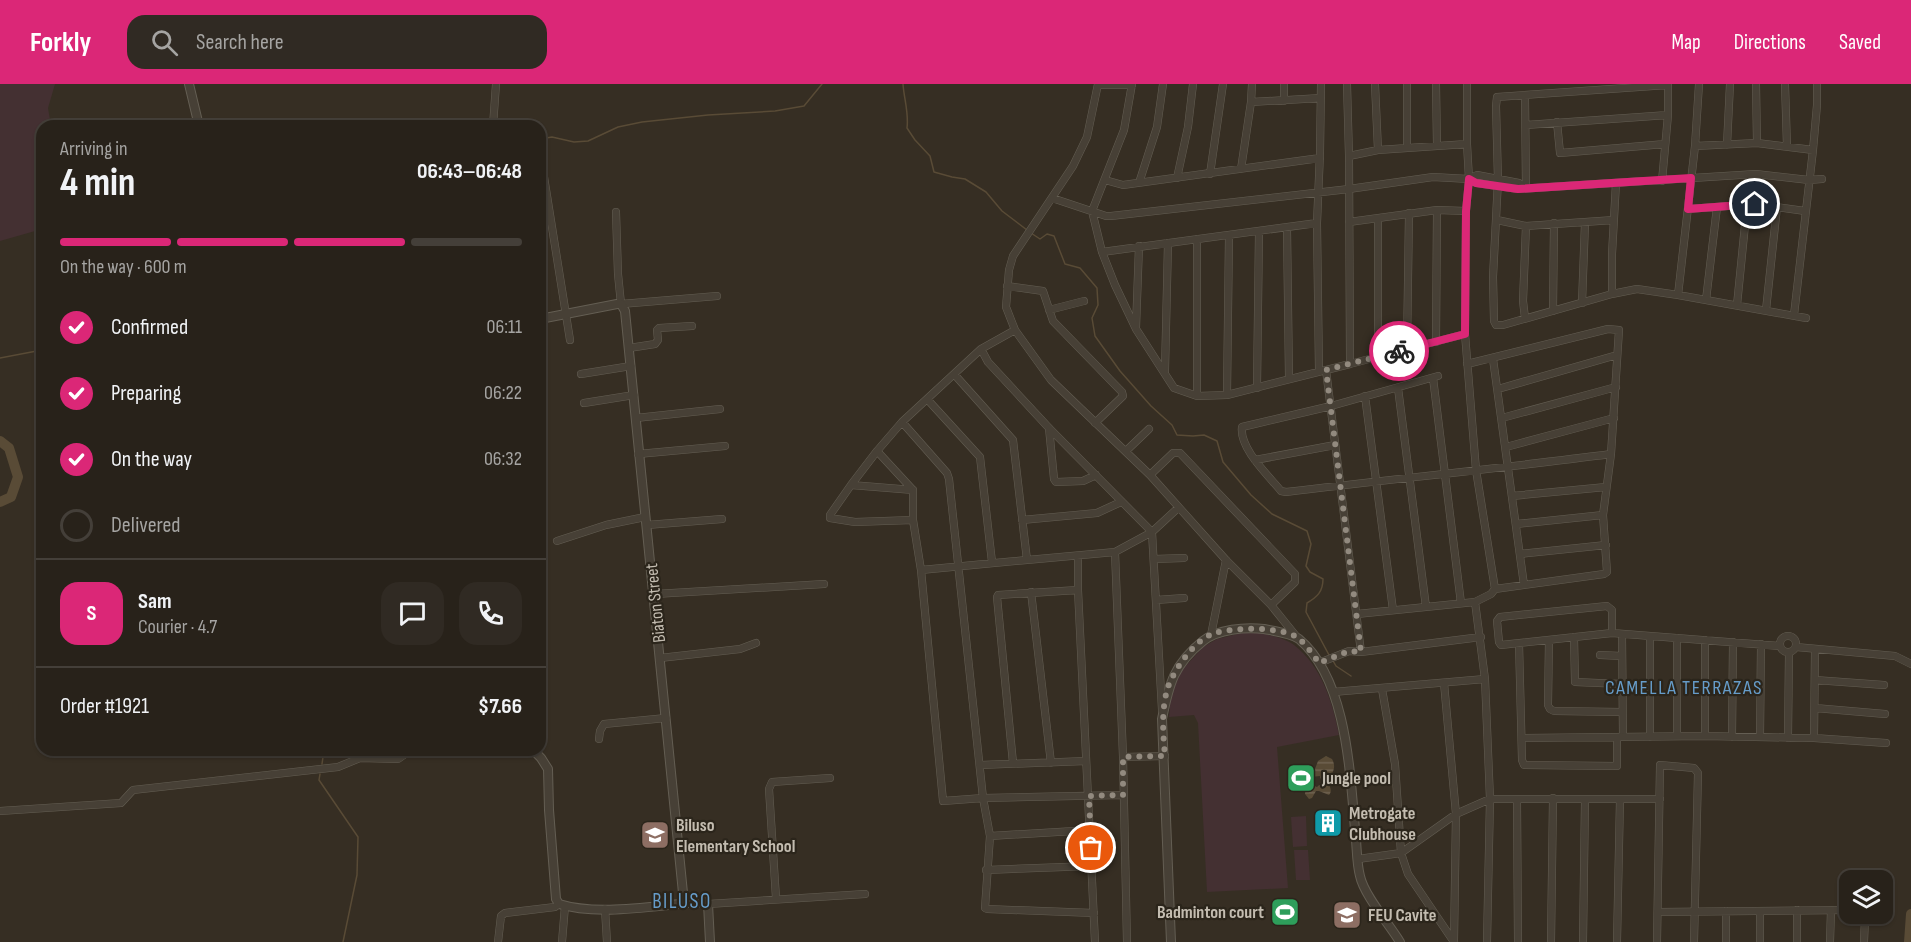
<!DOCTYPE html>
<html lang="en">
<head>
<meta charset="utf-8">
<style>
  body { margin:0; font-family:"Sofia Sans Condensed",sans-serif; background:#302a23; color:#f1f3f6; height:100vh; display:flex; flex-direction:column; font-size:22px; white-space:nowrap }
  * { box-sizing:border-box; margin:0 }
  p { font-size:20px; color:#a5a4a2 }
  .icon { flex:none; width:33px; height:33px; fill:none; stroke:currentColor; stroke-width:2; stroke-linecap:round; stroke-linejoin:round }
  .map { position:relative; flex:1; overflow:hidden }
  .side { position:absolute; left:36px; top:36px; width:510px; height:636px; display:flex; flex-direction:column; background:#28221a; border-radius:18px; box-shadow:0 2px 4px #0004,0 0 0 2px #443f39 }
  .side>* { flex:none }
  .controls { position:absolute; left:1839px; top:786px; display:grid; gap:12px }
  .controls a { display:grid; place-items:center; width:54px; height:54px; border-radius:12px; background:#28221a; box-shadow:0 2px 4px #0004,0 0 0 2px #443f39; font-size:30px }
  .pin { position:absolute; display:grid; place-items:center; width:51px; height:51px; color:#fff; margin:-26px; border:3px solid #fff; border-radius:50%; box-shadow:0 2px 6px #0007 }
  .courier { position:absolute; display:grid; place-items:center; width:60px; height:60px; margin:-30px; border:4px solid #db2777; border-radius:50%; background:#fff; color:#222; box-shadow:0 2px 8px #0007 }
  .headline em { font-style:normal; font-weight:700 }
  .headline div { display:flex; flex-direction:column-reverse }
  .headline { display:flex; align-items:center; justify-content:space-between; height:102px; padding:0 24px }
  h1 { font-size:39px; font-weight:700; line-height:45px }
  .bar { display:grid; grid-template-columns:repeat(4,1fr); gap:9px 6px; align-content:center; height:72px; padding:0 24px }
  .bar i { height:8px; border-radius:4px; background:#443f39 }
  .bar .current { background:#db2777 }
  .bar p { grid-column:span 4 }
  .line { display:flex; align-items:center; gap:15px; padding:0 24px; border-top:2px solid #443f39 }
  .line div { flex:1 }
  .round { display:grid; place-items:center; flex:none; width:63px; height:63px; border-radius:18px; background:#302a23 }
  ol { padding:0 24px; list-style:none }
  li { display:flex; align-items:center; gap:18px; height:66px }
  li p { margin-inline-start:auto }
  li .icon { padding:6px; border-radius:50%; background:#db2777; color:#fff; stroke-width:4 }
  li:last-child { color:#a5a4a2 }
  li i { width:33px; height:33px; border:3px solid #443f39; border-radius:50% }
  header { display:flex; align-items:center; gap:36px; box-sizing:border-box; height:84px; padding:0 30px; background:#db2777; color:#fff }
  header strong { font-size:28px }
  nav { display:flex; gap:33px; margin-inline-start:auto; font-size:21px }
  .search { width:420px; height:54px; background:#302a23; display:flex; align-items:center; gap:15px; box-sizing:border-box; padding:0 21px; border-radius:18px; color:#a5a4a2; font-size:22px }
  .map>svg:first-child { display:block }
  .green { fill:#443032 }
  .water { fill:url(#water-rules) }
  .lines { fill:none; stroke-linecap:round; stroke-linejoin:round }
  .stream { stroke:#594b36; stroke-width:1.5 }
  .river { stroke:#594b36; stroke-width:10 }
  .minor-casing { stroke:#645e53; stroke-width:8 }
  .tertiary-casing { stroke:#645e53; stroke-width:10 }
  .minor { stroke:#474036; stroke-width:7 }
  .tertiary { stroke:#474036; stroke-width:8 }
  .done { stroke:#928a7f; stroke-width:6; stroke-dasharray:0 10.8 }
  .route { stroke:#db2777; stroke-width:8 }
  .labels { text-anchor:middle; stroke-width:4.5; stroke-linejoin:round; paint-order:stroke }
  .street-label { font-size:18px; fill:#c3bcb0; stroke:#2b251b }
  .poi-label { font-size:18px; font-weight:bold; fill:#c3bcb0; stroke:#2b251b; text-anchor:start }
  .neighbourhood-label { font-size:20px; letter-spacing:1.5px; fill:#669cc9; stroke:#2b251b }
  .quarter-label { font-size:21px; letter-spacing:1.5px; fill:#669cc9; stroke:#2b251b }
</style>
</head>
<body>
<header>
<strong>Forkly</strong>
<div class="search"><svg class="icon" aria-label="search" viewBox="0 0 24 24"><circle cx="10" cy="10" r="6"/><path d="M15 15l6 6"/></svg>Search here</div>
<nav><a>Map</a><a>Directions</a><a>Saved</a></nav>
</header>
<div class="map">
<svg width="1911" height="858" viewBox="0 0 1911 858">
  <defs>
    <pattern id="water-rules" width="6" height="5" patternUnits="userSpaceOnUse" patternTransform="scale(1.5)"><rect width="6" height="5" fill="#594b36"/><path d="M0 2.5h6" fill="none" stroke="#6f6351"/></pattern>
  </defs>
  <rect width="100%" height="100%" fill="#362e23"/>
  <path class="green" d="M0 0H55L48 24 51 42H42V145L0 157Z
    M1250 547C1264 550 1283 553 1294 561 1322 582 1333 620 1339 651L1277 663 1288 804 1207 808 1198 639 1194 631 1169 633 1171 610 1182 586 1203 563 1217 555Z
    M1306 732 1307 762 1293 763 1291 733Z
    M1294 766H1308L1310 796H1296Z"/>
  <path class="water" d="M1326 672 1332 675C1337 684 1332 689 1328 697 1329 702 1333 706 1329 711L1319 707H1316L1312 714 1309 715 1305 710 1306 701 1308 700 1317 703 1322 699 1320 692 1309 693 1302 700 1297 699C1294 694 1293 690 1297 684 1304 683 1308 687 1315 685L1318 677Z"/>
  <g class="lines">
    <path class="stream" d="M903 0C904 15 909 29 907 44L915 56 930 72 934 88 952 93 965 95 986 108 1002 127 1027 146
      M540 55 552 53 574 58 588 57 618 43 642 38 708 31 775 27 804 22 822 0
      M1031 149 1040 155 1047 150 1054 152 1065 180 1080 184 1097 204 1098 221 1092 234 1095 252 1120 287 1151 322 1172 341 1177 351 1193 352 1204 351 1217 357 1223 378 1251 411 1272 430 1307 447 1311 460 1306 482 1310 488 1323 495C1323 508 1317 513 1307 519L1306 528 1329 571
      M0 274 42 266
      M1332 575 1336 582 1351 592
      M322 680 324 666
      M320 690 319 696 358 753 357 791 343 858"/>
    <path class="river" d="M0 357 9 364 18 393 11 413 0 418
      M1909 858 1911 830"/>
    <g class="minor-casing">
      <path id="minor" d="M1098 0 1087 53 1073 82 1013 172 1009 186 1006 223 1015 246 1051 296 1150 391 1226 476 1271 521 1296 552
        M1132 0 1124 46 1092 127 1102 168 1115 201 1136 245 1174 304 1197 312 1227 311 1350 280
        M1347 0 1349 72 1350 280 1465 250
        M1375 0 1378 66
        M1407 0V63
        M1436 0 1437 62
        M1467 0V60L1469 95 1466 127 1465 250 1476 386 1495 505 1491 510 1475 518 1485 595
        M1756 0 1757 59
        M1785 0 1787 62
        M1098 1H1132
        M1668 1 1497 13 1496 22 1498 96 1493 193 1494 237 1496 241H1503L1612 210 1637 205 1678 211 1806 234
        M1525 12 1526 104
        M1284 17V0
        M1251 18 1321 14
        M1557 38 1560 69 1665 60
        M1526 41 1668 31
        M493 42 496 0
        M1727 61 1730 0
        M1695 62 1757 59 1813 66
        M1349 72 1378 66 1467 60
        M541 74 570 256
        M1241 85 1251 18 1252 0
        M1210 90 1223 0
        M1177 94 1188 43 1193 0
        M1469 95 1476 99 1518 105 1756 90 1809 96 1822 95
        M1105 96 1123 101 1320 74
        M1662 97 1668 31V0
        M1139 99 1157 43 1163 0
        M1052 114 1106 132H1111L1349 105 1433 93 1469 95 1477 91 1519 99 1526 104
        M1688 125 1755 120 1805 127
        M616 128 618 190 621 220 717 212
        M1378 134V273
        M1497 136 1526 142 1614 136
        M1349 138 1437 126 1466 127
        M1287 143 1289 295
        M1197 155V312
        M1102 168 1317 139
        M1007 202 1043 207 1053 237 1122 308 1123 312 1095 339
        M1612 210V170L1616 99
        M1678 211 1695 62 1699 0
        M1706 216 1717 123
        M1582 219 1585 139
        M1737 221 1747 121
        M1049 226 1084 217
        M1766 226 1777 123
        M1553 227 1554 139
        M1794 231 1813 66 1817 21V0
        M1525 234 1523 217 1526 142
        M1136 244 1139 162
        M1436 258 1437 126
        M629 264 655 260 658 256 657 246 659 244 692 242
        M981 265 988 278 1049 344 1152 448 1162 626
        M1407 265 1409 129
        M1493 275 1524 501
        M1467 280 1608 245 1619 246 1611 370 1603 431 1607 488 1604 490 1495 505
        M1326 286 1361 568 1481 553
        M1165 287 1168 159
        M1319 288 1317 139 1320 69 1321 0
        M581 290 631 282
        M954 290 1013 356 1027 476 1115 468 1152 448 1178 424
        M1438 292 1331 322 1242 343C1239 364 1268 391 1281 407L1286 408C1394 395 1503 384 1611 370
        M1433 294 1461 519
        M1257 304 1259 147
        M1398 304 1426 523
        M1498 305 1617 271
        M1227 311 1229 151
        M1365 312 1393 526
        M927 315 980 373 992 478
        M584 319 634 311
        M636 334 720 325
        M1502 334 1616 303
        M902 338 947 389 949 395 983 714 990 752 985 824 987 825 1094 829
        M1049 344 1054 395 1056 398 1083 397 1096 391
        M1506 363 1614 334
        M877 367 913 406V436L921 486 943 717 983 714 1123 711
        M1126 367 1149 345
        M638 370 725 362
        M1255 376 1335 361
        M1150 391 1173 369H1180L1295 490V498L1271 521
        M851 401 830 431V434L855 438 913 436
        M913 406 851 401 877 367 902 338 981 265 1015 246
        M1512 412 1606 403
        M1022 436 1097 429 1121 418
        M1516 440 1603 431
        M647 441 722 435
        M557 457 606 441 645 433
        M1115 468 1123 673 1127 858
        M1520 470 1606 461
        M1078 472V506L1095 858
        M1154 475 1184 474
        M921 486 1027 476
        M1031 508 1051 679
        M655 510 824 500
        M1156 516 1184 514
        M1357 530 1475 518
        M1612 549V526L1607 522 1500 533 1497 537 1499 558 1501 561 1612 549 1780 562
        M1622 550 1623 653
        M1211 551 1226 476
        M1780 560a8 8 0 1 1 16 0a8 8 0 1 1-16 0Z
        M1574 553 1575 598 1622 600
        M1677 554V652
        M1549 556 1548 621 1550 625 1554 627 1622 628
        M1519 559 1522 676 1524 681 1617 682V654
        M1796 563 1895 572 1911 580
        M1600 571 1622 572
        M660 574 740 565 756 559
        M1319 579 1349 567 1361 568
        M1815 596 1884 601
        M1444 599 1456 730 1454 857
        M1382 605 1395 680 1401 769 1408 790 1454 858
        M1333 608 1485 595 1490 715 1487 858
        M1815 624 1885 630
        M1705 652V556
        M1650 653V552
        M1732 653 1733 558
        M1760 653 1761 560
        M1522 654 1705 652 1814 654 1886 659
        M1788 654 1789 568
        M1814 654 1815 565
        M599 655 600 647 604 640 666 634
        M1123 673 1165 672
        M1013 679 997 513 998 511 1078 506
        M980 681 1086 677
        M1517 715 1518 858
        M0 727 121 719 133 706 338 683 360 674 398 675 411 666
        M990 752 1091 746
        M1358 775 1401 769 1456 730 1490 715H1660
        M986 786 1092 782
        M776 814 769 705 772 698 830 694
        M708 820 865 810
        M605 825 607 858
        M1797 826V858
        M1760 827V858
        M1658 828 1850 826
        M1863 830 1865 834 1864 858
        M498 858 501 832 505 829 555 823 559 820
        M562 858 565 822
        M1551 858 1553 714
        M1583 858 1585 715
        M1617 858 1620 715
        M1657 858 1660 681 1694 684 1698 689 1694 858
        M1726 858V827
        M1830 858 1831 826"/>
    </g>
    <g class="tertiary-casing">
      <path id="tertiary" d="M189 0 199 42
        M540 235 617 220H621L625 227 684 819
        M533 666 541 674 548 685 549 726 556 815 559 820C601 833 661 820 704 818L708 820 710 858
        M1171 858 1162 635C1169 600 1174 580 1203 557 1218 545 1245 543 1264 545 1274 547 1291 549 1299 555 1349 597 1350 696 1356 756 1357 768 1357 781 1360 792 1364 811 1389 840 1400 858"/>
    </g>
    <use href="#minor" class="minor"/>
    <use href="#tertiary" class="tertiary"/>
  </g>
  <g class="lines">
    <path class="done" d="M1091 764 1089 712 1123 711V673L1165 672C1163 649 1161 625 1168 603 1174 586 1194 557 1212 550 1231 543 1281 542 1298 554 1306 560 1313 571 1319 579L1349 567 1361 568 1326 286 1399 267"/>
    <path class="route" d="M1399 267 1465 250 1466 127 1469 95 1476 99 1518 105 1691 94 1688 125 1755 120"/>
  </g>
  <defs>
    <g id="stadium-square" transform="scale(1.5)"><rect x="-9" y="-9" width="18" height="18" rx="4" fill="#2e9e5b" stroke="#2b251b"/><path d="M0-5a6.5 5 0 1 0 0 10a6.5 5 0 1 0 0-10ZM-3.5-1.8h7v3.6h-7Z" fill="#fff"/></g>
    <g id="building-square" transform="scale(1.5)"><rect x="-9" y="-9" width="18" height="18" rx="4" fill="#0f9aa8" stroke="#2b251b"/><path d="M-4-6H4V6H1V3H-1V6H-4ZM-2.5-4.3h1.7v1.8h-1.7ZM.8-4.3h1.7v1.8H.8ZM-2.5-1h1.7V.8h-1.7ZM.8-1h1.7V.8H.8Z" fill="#fff"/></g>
    <g id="school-square" transform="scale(1.5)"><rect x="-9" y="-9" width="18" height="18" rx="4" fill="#8d6e63" stroke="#2b251b"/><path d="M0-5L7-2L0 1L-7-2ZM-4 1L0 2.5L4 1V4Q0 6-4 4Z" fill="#fff"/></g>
    <g id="university-square" transform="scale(1.5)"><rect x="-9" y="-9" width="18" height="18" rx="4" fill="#8d6e63" stroke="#2b251b"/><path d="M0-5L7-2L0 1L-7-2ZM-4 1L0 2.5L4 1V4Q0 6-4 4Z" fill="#fff"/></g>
  </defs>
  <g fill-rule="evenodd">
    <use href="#stadium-square" x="1301" y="694"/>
    <use href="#building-square" x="1328" y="739"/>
    <use href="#school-square" x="655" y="751"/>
    <use href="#stadium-square" x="1285" y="828"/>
    <use href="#university-square" x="1347" y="831"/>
  </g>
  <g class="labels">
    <g class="street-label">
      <text transform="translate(655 519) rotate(-96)" y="6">Biaton Street</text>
    </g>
    <g class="poi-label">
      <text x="1322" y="700">Jungle pool</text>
      <text x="1349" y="735">Metrogate<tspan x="1349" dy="21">Clubhouse</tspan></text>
      <text x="676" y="747">Biluso<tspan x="676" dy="21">Elementary School</tspan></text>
      <text x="1264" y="834" text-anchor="end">Badminton court</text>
      <text x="1368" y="837">FEU Cavite</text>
    </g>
    <g class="neighbourhood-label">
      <text x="1684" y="610">CAMELLA TERRAZAS</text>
    </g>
    <g class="quarter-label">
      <text x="682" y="824">BILUSO</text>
    </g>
  </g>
</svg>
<div class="controls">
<a><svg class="icon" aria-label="layers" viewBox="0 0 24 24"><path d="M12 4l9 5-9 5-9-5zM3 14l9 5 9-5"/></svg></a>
</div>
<div class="pin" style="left:1091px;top:764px;background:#ea580c"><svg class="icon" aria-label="bag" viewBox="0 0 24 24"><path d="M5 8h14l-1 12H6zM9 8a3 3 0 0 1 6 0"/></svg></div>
<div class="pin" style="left:1755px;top:120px;background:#1f2937"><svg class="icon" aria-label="home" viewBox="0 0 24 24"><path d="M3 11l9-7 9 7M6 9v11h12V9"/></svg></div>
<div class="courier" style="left:1399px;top:267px"><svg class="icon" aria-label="bike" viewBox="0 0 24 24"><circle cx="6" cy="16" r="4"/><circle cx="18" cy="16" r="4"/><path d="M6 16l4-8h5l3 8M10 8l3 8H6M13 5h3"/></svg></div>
<section class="side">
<div class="headline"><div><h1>4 min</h1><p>Arriving in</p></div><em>06:43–06:48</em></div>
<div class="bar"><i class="current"></i><i class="current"></i><i class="current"></i><i></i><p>On the way · 600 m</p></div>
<ol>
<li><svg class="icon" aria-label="check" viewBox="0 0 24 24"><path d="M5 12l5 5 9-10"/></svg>Confirmed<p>06:11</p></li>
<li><svg class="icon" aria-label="check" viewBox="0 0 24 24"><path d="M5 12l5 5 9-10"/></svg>Preparing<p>06:22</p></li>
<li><svg class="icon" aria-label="check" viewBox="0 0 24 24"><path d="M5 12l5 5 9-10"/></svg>On the way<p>06:32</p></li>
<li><i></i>Delivered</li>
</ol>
<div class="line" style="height:108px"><b class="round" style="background:#db2777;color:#fff">S</b><div><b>Sam</b><p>Courier · 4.7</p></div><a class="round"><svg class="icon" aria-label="chat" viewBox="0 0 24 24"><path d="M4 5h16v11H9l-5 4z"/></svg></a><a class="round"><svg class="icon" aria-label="phone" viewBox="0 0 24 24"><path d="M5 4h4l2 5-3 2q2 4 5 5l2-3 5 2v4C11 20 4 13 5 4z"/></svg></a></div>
<div class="line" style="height:78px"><div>Order #1921</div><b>$7.66</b></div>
</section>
</div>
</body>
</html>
